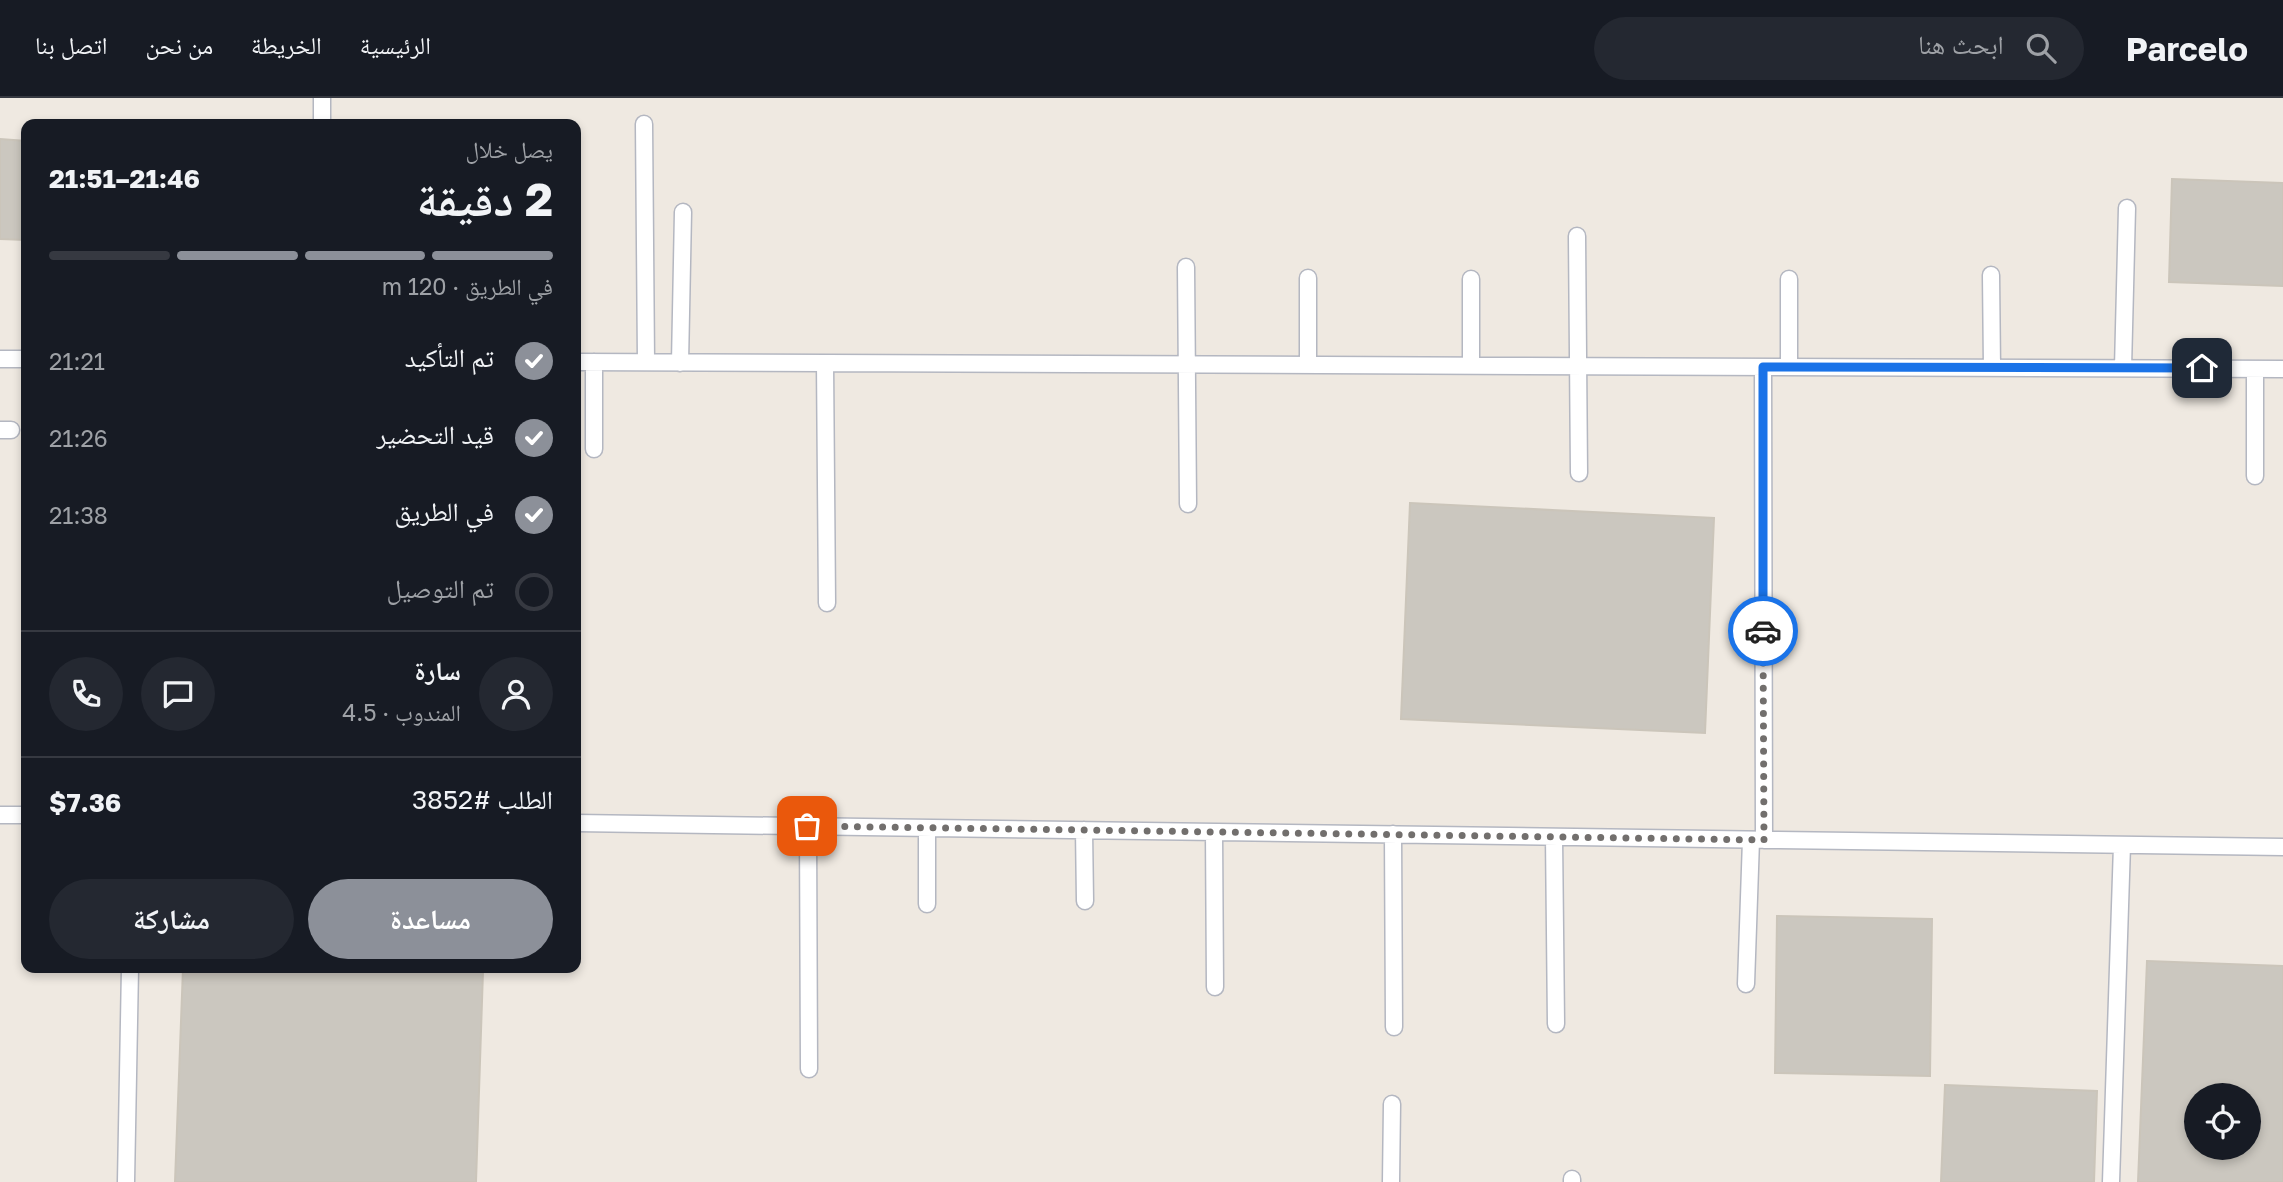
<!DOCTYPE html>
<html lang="ar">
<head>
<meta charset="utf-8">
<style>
  body { margin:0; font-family:"Golos Text","Noto Naskh Arabic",sans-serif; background:#242831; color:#f1f3f6; direction:rtl; height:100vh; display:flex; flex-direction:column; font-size:26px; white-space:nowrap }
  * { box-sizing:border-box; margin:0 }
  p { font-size:23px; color:#9ea1a6 }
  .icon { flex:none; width:38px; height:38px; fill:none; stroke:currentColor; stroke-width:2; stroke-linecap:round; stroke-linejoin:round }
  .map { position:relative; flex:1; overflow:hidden; direction:ltr }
  .details { position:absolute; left:21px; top:21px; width:560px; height:854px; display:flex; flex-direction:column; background:#171b24; border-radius:14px; box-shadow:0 4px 10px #0003; direction:rtl }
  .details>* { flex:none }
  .tools { position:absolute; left:2184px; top:985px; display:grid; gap:14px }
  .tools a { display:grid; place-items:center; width:77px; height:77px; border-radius:50%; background:#171b24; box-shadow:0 4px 10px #0003; font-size:35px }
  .pin { position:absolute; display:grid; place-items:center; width:60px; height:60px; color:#fff; margin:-30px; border-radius:14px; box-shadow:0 4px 10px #0006 }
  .courier { position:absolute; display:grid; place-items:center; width:70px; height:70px; margin:-35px; border:5px solid #1a73e8; border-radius:50%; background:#fff; color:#222; box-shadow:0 2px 9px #0007 }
  .summary em { font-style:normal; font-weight:700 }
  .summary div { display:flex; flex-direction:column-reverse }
  .summary { display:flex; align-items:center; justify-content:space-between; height:119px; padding:0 28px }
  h1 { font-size:46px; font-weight:700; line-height:52px }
  .bar { display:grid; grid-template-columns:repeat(4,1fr); gap:10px 7px; align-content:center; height:84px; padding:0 28px }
  .bar i { height:9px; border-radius:5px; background:#363941 }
  .bar .on { background:#8c9099 }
  .bar p { grid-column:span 4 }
  .line { display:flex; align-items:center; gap:18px; padding:0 28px; border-top:2px solid #363941 }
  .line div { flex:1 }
  .round { display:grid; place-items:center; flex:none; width:74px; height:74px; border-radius:37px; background:#242831 }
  ol { padding:0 28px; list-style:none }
  li { display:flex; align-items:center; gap:21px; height:77px }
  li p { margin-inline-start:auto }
  li .icon { padding:7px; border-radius:50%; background:#8c9099; color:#fff; stroke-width:4 }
  li:last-child { color:#9ea1a6 }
  li i { width:38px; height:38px; border:4px solid #363941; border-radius:50% }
  .primary-button { display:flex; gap:14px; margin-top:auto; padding:14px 28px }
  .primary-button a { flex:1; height:80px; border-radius:42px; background:#8c9099; color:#fff; font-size:28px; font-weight:700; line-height:80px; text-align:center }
  .primary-button a+a { background:#242831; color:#f1f3f6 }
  header { display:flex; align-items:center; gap:42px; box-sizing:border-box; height:98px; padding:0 35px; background:#171b24; border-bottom:2px solid #363941 }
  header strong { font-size:33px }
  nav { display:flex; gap:38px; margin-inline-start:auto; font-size:24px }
  .search { width:490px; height:63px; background:#242831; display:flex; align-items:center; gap:18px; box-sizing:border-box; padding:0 24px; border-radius:38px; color:#9ea1a6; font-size:26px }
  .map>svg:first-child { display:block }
  .building { fill:#cbc7bf; stroke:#cbc5ba; stroke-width:2; fill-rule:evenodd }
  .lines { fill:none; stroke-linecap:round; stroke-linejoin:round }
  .lane-casing { stroke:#b4b7c1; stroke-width:19 }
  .lane { stroke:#fff; stroke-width:16 }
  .done { stroke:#726f6d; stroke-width:7; stroke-dasharray:0 12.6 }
  .route { stroke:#1a73e8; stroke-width:9 }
</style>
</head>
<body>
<header>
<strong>Parcelo</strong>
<div class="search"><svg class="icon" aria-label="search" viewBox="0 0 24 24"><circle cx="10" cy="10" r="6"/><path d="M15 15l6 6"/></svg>ابحث هنا</div>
<nav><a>الرئيسية</a><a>الخريطة</a><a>من نحن</a><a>اتصل بنا</a></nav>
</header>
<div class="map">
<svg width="2283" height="1084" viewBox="0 0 2283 1084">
  <rect width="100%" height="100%" fill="#efe9e1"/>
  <path class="building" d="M0 41 26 43V142L0 141Z
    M2172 81 2283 85V188L2169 184Z
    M1410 405 1714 420 1705 635 1401 621Z
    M1777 818 1932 821 1930 978 1775 975Z
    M2147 863 2283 868V1084H2138ZM2196 998H2249V1050H2196Z
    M183 870H384L483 873 476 1084H175Z
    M1945 987 2097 993 2094 1084H1941Z"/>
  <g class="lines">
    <g class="lane-casing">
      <path id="lane" d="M322 26V0
        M644 26 646 264
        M1577 138 1579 375
        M1186 169 1188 406
        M1991 177 1992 270
        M1308 180V267
        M1471 181V267
        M1789 181V269
        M0 261H26
        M576 264 2283 271
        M594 264V351
        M680 265 683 114
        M825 265 827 505
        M1763 269 1764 742
        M2123 270 2127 110
        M2255 271V378
        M0 332H11
        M0 717H26
        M576 725 2283 749
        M808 728 809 971
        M927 730V806
        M1084 732 1085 803
        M1214 734 1215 889
        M1393 736 1394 929
        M1554 739 1556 926
        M1746 886 1751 742
        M126 1084 130 870
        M1391 1084 1392 1006
        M1572 1084V1081
        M2111 1084 2122 747"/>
    </g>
    <use href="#lane" class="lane"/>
  </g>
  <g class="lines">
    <path class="done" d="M807 728 1764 742 1763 533"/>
    <path class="route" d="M1763 533V269L2202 270"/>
  </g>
</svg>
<div class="tools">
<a><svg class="icon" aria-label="locate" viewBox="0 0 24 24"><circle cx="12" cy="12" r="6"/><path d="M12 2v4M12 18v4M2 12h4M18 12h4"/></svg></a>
</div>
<div class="pin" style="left:807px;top:728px;background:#ea580c"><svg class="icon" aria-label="bag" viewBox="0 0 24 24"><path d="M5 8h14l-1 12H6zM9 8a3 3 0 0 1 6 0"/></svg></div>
<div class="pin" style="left:2202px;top:270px;background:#1f2937"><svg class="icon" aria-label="home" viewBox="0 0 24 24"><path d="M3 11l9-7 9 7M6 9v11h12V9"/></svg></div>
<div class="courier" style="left:1763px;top:533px"><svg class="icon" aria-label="car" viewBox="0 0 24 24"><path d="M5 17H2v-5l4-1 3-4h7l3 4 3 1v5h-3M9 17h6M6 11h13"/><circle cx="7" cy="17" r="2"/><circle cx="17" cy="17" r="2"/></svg></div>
<section class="details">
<div class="summary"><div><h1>2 دقيقة</h1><p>يصل خلال</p></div><em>21:46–21:51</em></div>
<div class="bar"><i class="on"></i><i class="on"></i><i class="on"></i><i></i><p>في الطريق · 120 m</p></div>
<ol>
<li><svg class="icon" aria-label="check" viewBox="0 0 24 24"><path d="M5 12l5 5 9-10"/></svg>تم التأكيد<p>21:21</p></li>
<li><svg class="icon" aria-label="check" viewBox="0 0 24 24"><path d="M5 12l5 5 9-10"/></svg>قيد التحضير<p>21:26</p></li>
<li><svg class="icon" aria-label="check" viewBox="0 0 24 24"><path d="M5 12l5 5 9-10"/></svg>في الطريق<p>21:38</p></li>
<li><i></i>تم التوصيل</li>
</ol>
<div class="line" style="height:126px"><a class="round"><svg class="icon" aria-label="person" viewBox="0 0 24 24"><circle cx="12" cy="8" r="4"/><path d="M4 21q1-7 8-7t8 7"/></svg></a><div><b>سارة</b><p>المندوب · 4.5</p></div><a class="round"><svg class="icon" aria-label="chat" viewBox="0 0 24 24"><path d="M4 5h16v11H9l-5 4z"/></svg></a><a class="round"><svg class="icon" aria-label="phone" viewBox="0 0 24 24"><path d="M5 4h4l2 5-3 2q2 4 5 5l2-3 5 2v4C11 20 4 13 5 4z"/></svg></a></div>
<div class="line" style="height:91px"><div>الطلب #3852</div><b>$7.36</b></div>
<div class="primary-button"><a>مساعدة</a><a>مشاركة</a></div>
</section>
</div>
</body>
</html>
